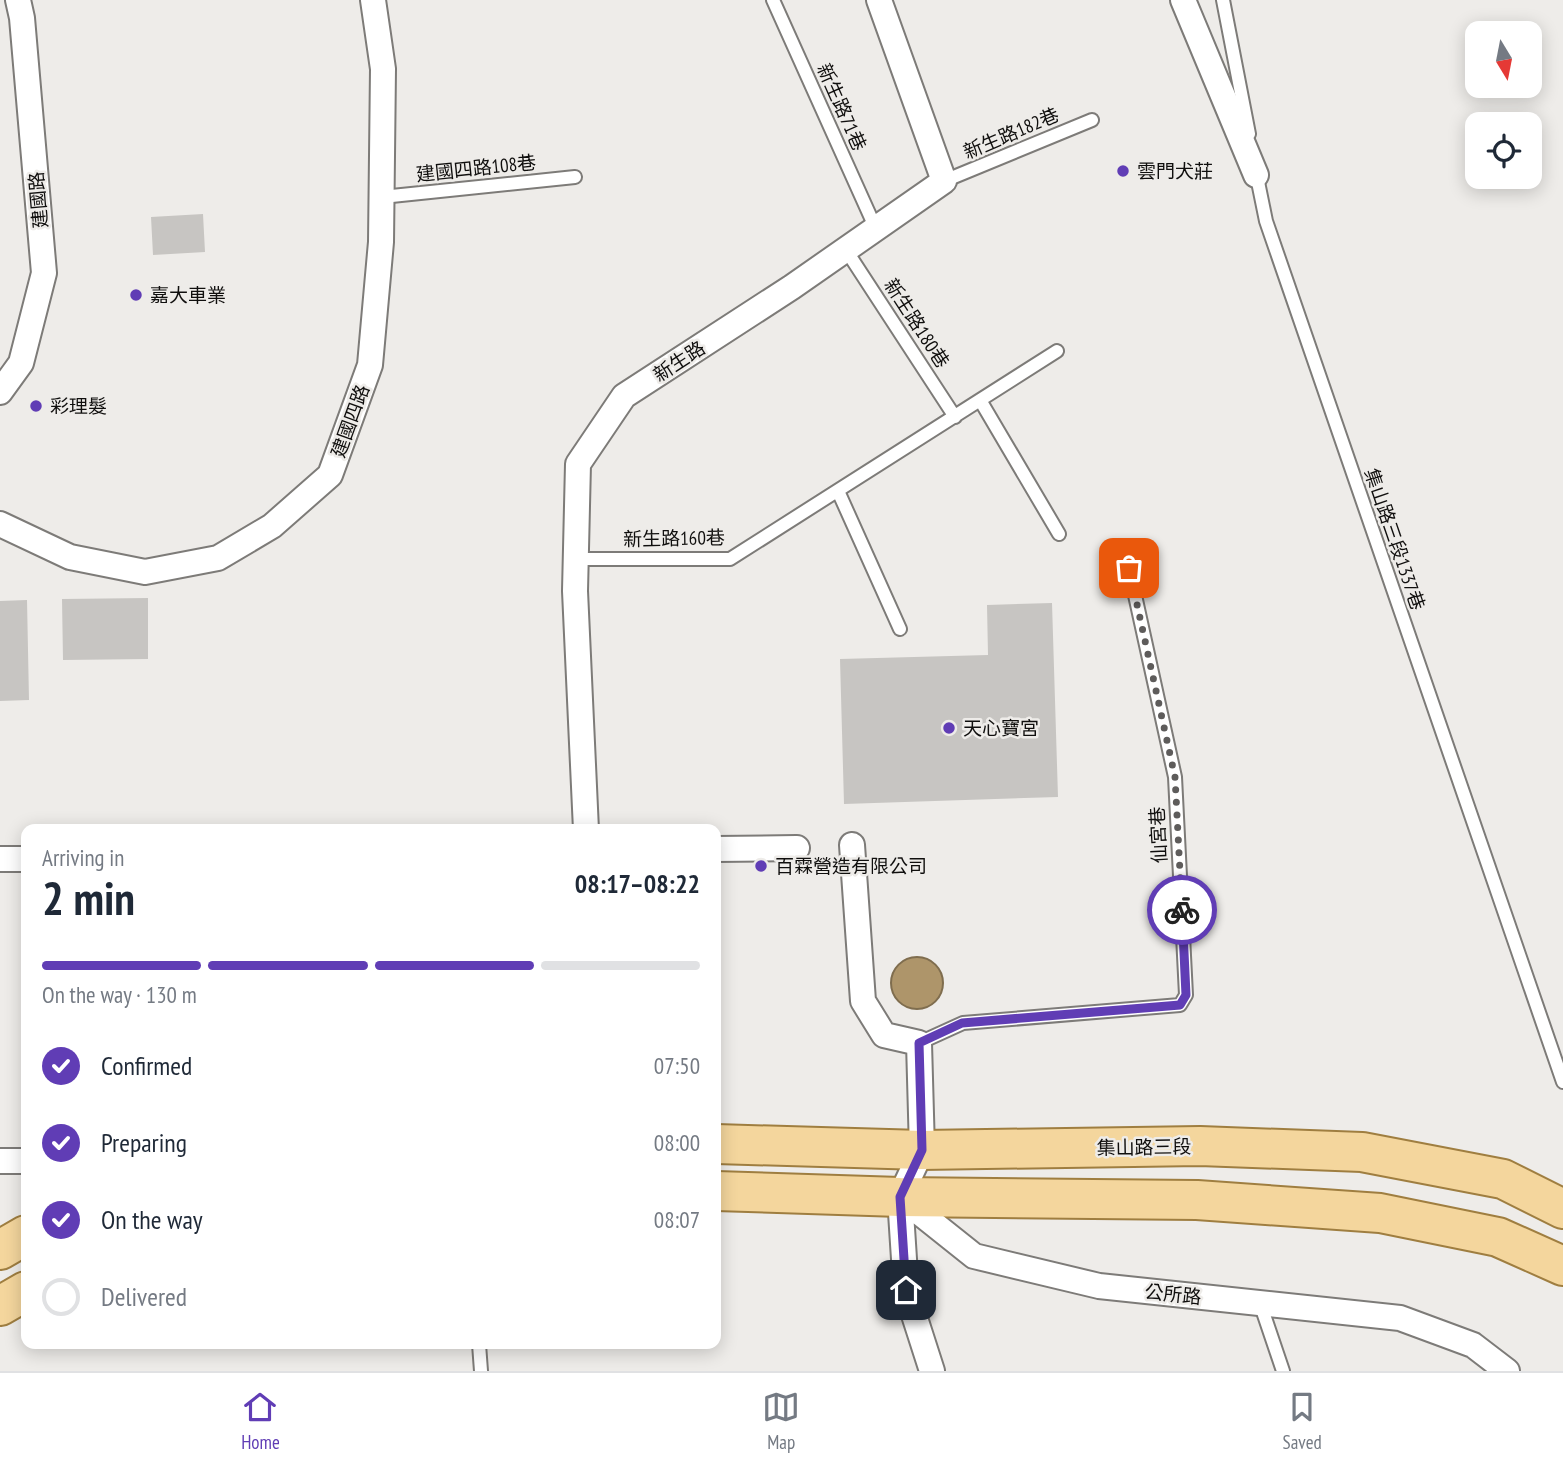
<!DOCTYPE html>
<html lang="en">
<head>
<meta charset="utf-8">
<style>
  body { margin:0; font-family:"PT Sans Narrow","Noto Sans TC",sans-serif; background:#f6f6f7; color:#1f2937; height:100vh; display:flex; flex-direction:column; font-size:26px; white-space:nowrap }
  * { box-sizing:border-box; margin:0 }
  p { font-size:23px; color:#747a83 }
  .icon { flex:none; width:38px; height:38px; fill:none; stroke:currentColor; stroke-width:2; stroke-linecap:round; stroke-linejoin:round }
  .map { position:relative; flex:1; overflow:hidden }
  .sheet { position:absolute; left:21px; top:824px; width:700px; height:525px; display:flex; flex-direction:column; background:#fff; border-radius:14px; box-shadow:0 4px 18px #0003 }
  .sheet>* { flex:none }
  .needle { width:46px; rotate:170deg }
  .buttons { position:absolute; left:1465px; top:21px; display:grid; gap:14px }
  .buttons a { display:grid; place-items:center; width:77px; height:77px; border-radius:14px; background:#fff; box-shadow:0 4px 18px #0003; font-size:35px }
  .pin { position:absolute; display:grid; place-items:center; width:60px; height:60px; color:#fff; margin:-30px; border-radius:14px; box-shadow:0 4px 10px #0006 }
  .courier { position:absolute; display:grid; place-items:center; width:70px; height:70px; margin:-35px; border:5px solid #603db5; border-radius:50%; background:#fff; color:#222; box-shadow:0 2px 9px #0007 }
  .head em { font-style:normal; font-weight:800 }
  .head div { display:flex; flex-direction:column-reverse }
  .head { display:flex; align-items:center; justify-content:space-between; height:119px; padding:0 21px }
  h1 { font-size:46px; font-weight:800; line-height:52px }
  .bar { display:grid; grid-template-columns:repeat(4,1fr); gap:10px 7px; align-content:center; height:84px; padding:0 21px }
  .bar i { height:9px; border-radius:5px; background:#e0e1e3 }
  .bar .on { background:#603db5 }
  .bar p { grid-column:span 4 }
  ol { padding:0 21px; list-style:none }
  li { display:flex; align-items:center; gap:21px; height:77px }
  li p { margin-inline-start:auto }
  li .icon { padding:7px; border-radius:50%; background:#603db5; color:#fff; stroke-width:4 }
  li:last-child { color:#747a83 }
  li i { width:38px; height:38px; border:4px solid #e0e1e3; border-radius:50% }
  .tab-bar { display:flex; justify-content:space-around; align-items:center; height:98px; border-top:2px solid #e0e1e3; background:#fff; font-size:19px; color:#747a83 }
  .tab-bar a { display:grid; justify-items:center; gap:4px }
  .tab-bar .on { color:#603db5 }
  .map>svg:first-child { display:block }
  .water { fill:#ae956a; stroke:#7f6d4e; stroke-width:2 }
  .building { fill:#c7c5c2 }
  .lines { fill:none; stroke-linecap:round; stroke-linejoin:round }
  .lane-casing { stroke:#7d7b78; stroke-width:16 }
  .street-casing { stroke:#7d7b78; stroke-width:28 }
  .primary-casing { stroke:#9f7e40; stroke-width:42 }
  .lane { stroke:#fff; stroke-width:12 }
  .street { stroke:#fff; stroke-width:24 }
  .primary { stroke:#f4d69d; stroke-width:38 }
  .done { stroke:#5e5c5b; stroke-width:7; stroke-dasharray:0 12.6 }
  .route { stroke:#603db5; stroke-width:9 }
  .poi-dot { fill:#603db5; stroke:#eeece9; stroke-width:2.5 }
  .labels { text-anchor:middle; stroke-width:5; stroke-linejoin:round; paint-order:stroke }
  .street-label { font-size:19px; fill:#100f0e; stroke:#eeece9 }
  .poi-label { font-size:19px; fill:#100f0e; stroke:#eeece9; text-anchor:start }
</style>
</head>
<body>
<div class="map">
<svg width="1563" height="1371" viewBox="0 0 1563 1371">
  <rect width="100%" height="100%" fill="#eeece9"/>
  <path class="water" d="M891 983a26 26 0 1 1 52 0a26 26 0 1 1-52 0Z"/>
  <path class="building" d="M203 214 205 252 153 255 151 217Z
    M148 598V659L63 660 62 599Z
    M27 600 29 700 0 701V601Z
    M1052 603 1058 797 844 804 840 659 988 655 987 605Z"/>
  <g class="lines">
    <g class="lane-casing">
      <path id="lane" d="M773 0 876 229
        M1223 0 1249 134
        M1256 172 1266 221 1563 1082
        M944 181 1092 120
        M382 197 575 177
        M846 250 955 417
        M980 400 1059 534
        M838 491 900 629
        M576 559H730L1057 351
        M919 1043 963 1023 1180 1005 1186 995 1175 777 1129 568
        M1260 1303 1283 1371
        M479 1344 481 1371"/>
    </g>
    <g class="street-casing">
      <path id="street" d="M1183 0 1256 175
        M0 392 21 363 44 273 22 18 18 0
        M0 524 70 557 145 572 218 558 272 526 330 475 370 365 381 242 383 69 373 0
        M586 830 575 591 578 464 624 396 792 287 944 181 879 0
        M852 845 863 1001 884 1035 919 1043 922 1150 900 1197 974 1256 1099 1286 1400 1318 1473 1345 1507 1371
        M716 849 797 848
        M0 859H26
        M0 1161H26
        M900 1197 906 1290 932 1371"/>
    </g>
    <g class="primary-casing">
      <path id="primary" d="M716 1144 922 1150 1200 1146 1362 1152 1503 1179 1563 1209
        M716 1191 900 1197 1197 1200 1380 1213 1498 1237 1563 1266
        M0 1250 26 1235
        M0 1306 26 1291"/>
    </g>
    <use href="#lane" class="lane"/>
    <use href="#street" class="street"/>
    <use href="#primary" class="primary"/>
  </g>
  <g class="lines">
    <path class="done" d="M1129 568 1175 777 1182 910"/>
    <path class="route" d="M906 1290 900 1197 922 1150 919 1043 962 1023 1180 1005 1186 995 1182 910"/>
  </g>
  <g class="poi-dot">
    <circle cx="1123" cy="171" r="7"/>
    <circle cx="136" cy="295" r="7"/>
    <circle cx="36" cy="406" r="7"/>
    <circle cx="949" cy="728" r="7"/>
    <circle cx="761" cy="866" r="7"/>
  </g>
  <g class="labels">
    <g class="street-label">
      <text transform="translate(842 107) rotate(66)" y="7">新生路71巷</text>
      <text transform="translate(1011 133) rotate(-23)" y="7">新生路182巷</text>
      <text transform="translate(476 168) rotate(-6)" y="7">建國四路108巷</text>
      <text transform="translate(38 200) rotate(-95)" y="7">建國路</text>
      <text transform="translate(917 323) rotate(57)" y="7">新生路180巷</text>
      <text transform="translate(679 361) rotate(-33)" y="7">新生路</text>
      <text transform="translate(350 421) rotate(-70)" y="7">建國四路</text>
      <text transform="translate(674 538) rotate(-1)" y="7">新生路160巷</text>
      <text transform="translate(1395 539) rotate(71)" y="7">集山路三段1337巷</text>
      <text transform="translate(1158 835) rotate(-93)" y="7">仙宮巷</text>
      <text transform="translate(1144 1147) rotate(-1)" y="7">集山路三段</text>
      <text transform="translate(1173 1294) rotate(6)" y="7">公所路</text>
    </g>
    <g class="poi-label">
      <text x="1137" y="178">雲門犬莊</text>
      <text x="150" y="302">嘉大車業</text>
      <text x="50" y="413">彩理髮</text>
      <text x="963" y="735">天心寶宮</text>
      <text x="775" y="873">百霖營造有限公司</text>
    </g>
  </g>
</svg>
<div class="buttons">
<a><svg class="needle" viewBox="-14 -14 28 28"><path d="M0-13l5 13h-10z" fill="#e53935"/><path d="M0 13l5-13h-10z" fill="#747a83"/></svg></a>
<a><svg class="icon" aria-label="locate" viewBox="0 0 24 24"><circle cx="12" cy="12" r="6"/><path d="M12 2v4M12 18v4M2 12h4M18 12h4"/></svg></a>
</div>
<div class="pin" style="left:1129px;top:568px;background:#ea580c"><svg class="icon" aria-label="bag" viewBox="0 0 24 24"><path d="M5 8h14l-1 12H6zM9 8a3 3 0 0 1 6 0"/></svg></div>
<div class="pin" style="left:906px;top:1290px;background:#1f2937"><svg class="icon" aria-label="home" viewBox="0 0 24 24"><path d="M3 11l9-7 9 7M6 9v11h12V9"/></svg></div>
<div class="courier" style="left:1182px;top:910px"><svg class="icon" aria-label="bike" viewBox="0 0 24 24"><circle cx="6" cy="16" r="4"/><circle cx="18" cy="16" r="4"/><path d="M6 16l4-8h5l3 8M10 8l3 8H6M13 5h3"/></svg></div>
<section class="sheet">
<div class="head"><div><h1>2 min</h1><p>Arriving in</p></div><em>08:17–08:22</em></div>
<div class="bar"><i class="on"></i><i class="on"></i><i class="on"></i><i></i><p>On the way · 130 m</p></div>
<ol>
<li><svg class="icon" aria-label="check" viewBox="0 0 24 24"><path d="M5 12l5 5 9-10"/></svg>Confirmed<p>07:50</p></li>
<li><svg class="icon" aria-label="check" viewBox="0 0 24 24"><path d="M5 12l5 5 9-10"/></svg>Preparing<p>08:00</p></li>
<li><svg class="icon" aria-label="check" viewBox="0 0 24 24"><path d="M5 12l5 5 9-10"/></svg>On the way<p>08:07</p></li>
<li><i></i>Delivered</li>
</ol>
</section>
</div>
<nav class="tab-bar">
<a class="on"><svg class="icon" aria-label="home" viewBox="0 0 24 24"><path d="M3 11l9-7 9 7M6 9v11h12V9"/></svg>Home</a>
<a><svg class="icon" aria-label="map" viewBox="0 0 24 24"><path d="M3 6l6-2 6 2 6-2v14l-6 2-6-2-6 2zM9 4v14M15 6v14"/></svg>Map</a>
<a><svg class="icon" aria-label="saved" viewBox="0 0 24 24"><path d="M7 4h10v16l-5-4-5 4z"/></svg>Saved</a>
</nav>
</body>
</html>
